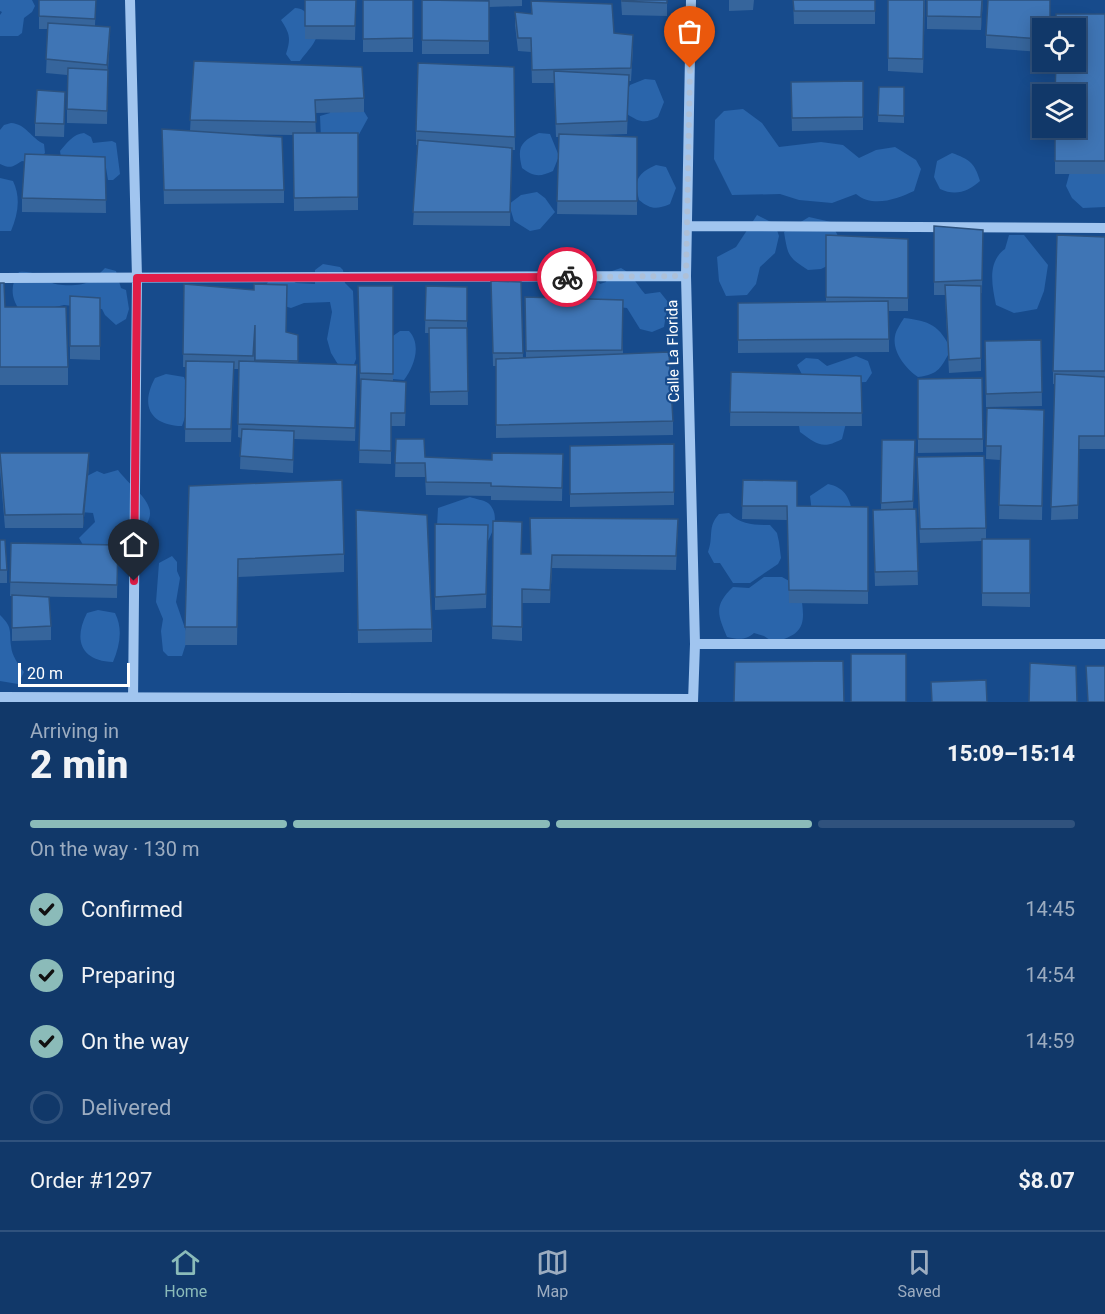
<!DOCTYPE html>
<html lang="en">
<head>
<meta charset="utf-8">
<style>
  body { margin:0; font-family:Roboto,sans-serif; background:#1e4371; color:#f1f3f6; height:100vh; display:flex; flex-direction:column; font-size:22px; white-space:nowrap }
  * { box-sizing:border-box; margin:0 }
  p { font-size:20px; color:#9cacc0 }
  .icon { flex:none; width:33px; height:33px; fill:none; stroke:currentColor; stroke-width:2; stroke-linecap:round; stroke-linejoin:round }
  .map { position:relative; height:702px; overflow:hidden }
  .panel { display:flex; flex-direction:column; background:#113869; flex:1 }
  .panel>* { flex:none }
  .buttons { position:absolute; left:1032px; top:18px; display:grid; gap:12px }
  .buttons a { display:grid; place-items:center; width:54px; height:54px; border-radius:0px; background:#113869; box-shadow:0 3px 15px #0003,0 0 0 2px #30527d; font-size:30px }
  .scale { position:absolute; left:18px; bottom:15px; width:112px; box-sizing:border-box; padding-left:6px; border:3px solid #fff; border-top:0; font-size:16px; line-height:21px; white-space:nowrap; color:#fff; -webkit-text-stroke:4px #174b8c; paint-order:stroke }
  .pin { position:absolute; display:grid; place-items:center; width:51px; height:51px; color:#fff; margin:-62px -26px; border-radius:50% 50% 50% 0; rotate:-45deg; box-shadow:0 0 6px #0007 }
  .pin .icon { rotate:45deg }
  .courier { position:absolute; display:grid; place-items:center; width:60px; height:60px; margin:-30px; border:4px solid #e11d48; border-radius:50%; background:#fff; color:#222; box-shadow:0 2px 8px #0007 }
  .summary em { font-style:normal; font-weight:800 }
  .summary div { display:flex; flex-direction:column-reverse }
  .summary { display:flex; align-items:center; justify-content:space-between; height:102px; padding:0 30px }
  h1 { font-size:39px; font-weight:800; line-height:45px }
  .bar { display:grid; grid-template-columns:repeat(4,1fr); gap:9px 6px; align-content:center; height:72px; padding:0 30px }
  .bar i { height:8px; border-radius:4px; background:#30527d }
  .bar .selected { background:#8bbbb9 }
  .bar p { grid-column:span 4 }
  .line { display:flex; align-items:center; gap:15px; padding:0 30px; border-top:2px solid #30527d }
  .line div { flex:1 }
  ol { padding:0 30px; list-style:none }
  li { display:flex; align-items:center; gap:18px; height:66px }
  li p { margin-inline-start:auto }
  li .icon { padding:6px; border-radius:50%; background:#8bbbb9; color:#111; stroke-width:4 }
  li:last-child { color:#9cacc0 }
  li i { width:33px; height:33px; border:3px solid #30527d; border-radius:50% }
  .dock { display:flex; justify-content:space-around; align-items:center; height:84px; border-top:2px solid #30527d; background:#113869; font-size:16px; color:#9cacc0 }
  .dock a { display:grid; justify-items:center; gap:3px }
  .dock .selected { color:#8bbbb9 }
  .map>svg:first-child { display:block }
  .green { fill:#2a65ab }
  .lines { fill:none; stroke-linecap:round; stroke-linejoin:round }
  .minor { stroke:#a1c5ef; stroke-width:10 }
  .wall { fill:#36659c; fill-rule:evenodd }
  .shaded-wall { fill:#2c527f }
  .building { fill:#3f75b5; stroke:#2c527f; stroke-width:1.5 }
  .done { stroke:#aec0d7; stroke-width:6; stroke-dasharray:0 10.8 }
  .route { stroke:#e11d48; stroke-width:8 }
  .labels { text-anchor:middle; stroke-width:4.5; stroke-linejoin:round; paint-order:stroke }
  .street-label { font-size:15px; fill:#fff; stroke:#174b8c }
</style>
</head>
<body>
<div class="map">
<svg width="1105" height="702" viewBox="0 0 1105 702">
  <rect width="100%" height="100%" fill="#174b8c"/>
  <path class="green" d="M0 0H32L35 6 32 12 24 18 22 33 18 36H0V15L2 12 0 11Z
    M295 8C302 8 306 12 311 18 327 34 310 47 300 61H291L286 54C291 38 290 34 281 20Z
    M645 79 655 80 664 102 658 117C645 124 639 122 627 114L624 97 630 85Z
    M331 102 360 105 368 118 357 138 321 139 320 116 330 113Z
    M743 109 762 123 779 147 821 142 843 145 859 158 876 150 895 147 916 160 921 169 914 191C897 199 873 208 856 194L832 203 799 200 780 194 732 195 714 159 715 120 724 111Z
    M11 123C26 124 31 138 44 144L45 153C37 160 32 163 22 161 12 167 11 169 0 164V130L4 125Z
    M84 133 91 137 93 143 112 141 116 143 120 174 113 180H108L106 168 104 167 62 164 60 151C67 143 73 134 84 133Z
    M539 133 550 134 559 156 553 171C540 177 534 177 522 168 517 147 520 142 539 133Z
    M952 153C969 159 975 163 980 181 968 192 955 196 940 189L934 177 937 161Z
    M656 165 666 167 676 188 670 204C656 210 650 209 639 200 634 179 637 174 656 165Z
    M1071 168H1105V207L1083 208 1072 198 1066 186Z
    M0 178 13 181C21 198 18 214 11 231H0Z
    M537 192 545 198 555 212 540 229 530 231 514 221 509 204 521 195Z
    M757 215 775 224 779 236 775 253 760 267 756 284 747 295 726 296 719 281 717 257 736 247Z
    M809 217 831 222 838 236 831 264 821 269 808 270C788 257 788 256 784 232Z
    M1009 235H1024L1048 265 1044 291 1037 309 1014 313 996 305C992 285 987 262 1005 249Z
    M323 264 340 267 343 270 345 283 353 291 356 359 353 367 339 366 331 353 327 339 332 312 330 302 304 303 291 308 284 306 268 288 267 283 280 272 296 283 315 284V270Z
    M105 268 116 271 121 288 126 290 129 309 126 319 116 325 105 315 102 309 64 305 23 314C11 301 9 286 19 272 33 271 38 275 50 282 59 287 83 286 91 281 96 277 101 272 105 268Z
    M621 268C633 274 636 284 645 294L660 292 668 302 664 327 652 332 640 329 627 308 575 302 567 298 566 286 569 280 591 272 600 284 606 282 609 272Z
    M904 318C929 321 940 325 951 350 940 368 940 374 918 377 906 369 892 352 895 336 896 330 901 323 904 318Z
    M400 331H409C422 345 414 367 404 380L393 379 390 338Z
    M856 356 868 361 872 373 866 382 844 383 806 382 797 365 806 358 818 359 827 366Z
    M166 374 184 377C190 393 188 411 182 426 150 425 140 406 155 378Z
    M796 407 849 411 842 439C822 450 817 444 800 432Z
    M118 470C134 492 169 508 137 534 126 543 121 553 108 559L86 550 79 538 95 522 93 513 80 512 87 476 97 471 104 474Z
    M828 484C846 488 849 498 853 514L812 512 810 496Z
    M470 497C475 499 484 500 488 503 503 516 490 539 482 551L437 526 438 508Z
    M729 513C741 525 754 525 770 525L777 533 779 542 781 558 778 564 750 583H733L720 563H714L708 552C714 536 707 527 719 514Z
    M172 556 177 562V571L180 578 176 602 188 637 182 656H168L163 651 161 631 163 619 156 602 159 563Z
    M764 577H782L800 587C804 619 810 634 773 642L764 636 754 633C745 641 738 639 727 637 718 615 713 606 733 587L749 588Z
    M98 610 115 613C123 629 120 645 113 662 81 661 73 640 87 613Z
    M0 615C13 628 9 630 11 646 12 656 18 664 24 672L18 684 0 681Z"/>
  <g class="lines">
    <path class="minor" d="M130 0 137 278 133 702
      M691 0 686 276 695 644 693 702
      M688 226 1105 228
      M0 278 686 276
      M695 644H1105
      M0 697 693 699"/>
  </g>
  <path class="wall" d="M39 0H96L95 26 110 40 108 70 107 124 67 123V75L46 73 48 29H39Z
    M305 0H356L355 40 305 39Z
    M363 0H413V52H363Z
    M422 0 489 1V54H422Z
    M489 0H522V6L489 7Z
    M621 0H667V16L622 15Z
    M729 0H754L753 10 729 11Z
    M793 0H875V24H794Z
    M888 0H925L923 73 888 71Z
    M927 0H983L981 30 927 29Z
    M531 1 614 33 633 48 631 81H629L627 134 595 135 637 137V215L557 214 559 137H556L554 83H532L531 52 518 51 515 25V12L531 14Z
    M1105 14V174H1055V128Z
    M1042 28V52L986 48V35Z
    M194 61 364 98V112L315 113 316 133H358V210L294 211 293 135 229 134 284 190V203L164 204 162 129 190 131Z
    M514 67 515 150H512L510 226 413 225 418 145H416V131Z
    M879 87H904V123L878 122Z
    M791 95 863 117V130L792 131Z
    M65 106 64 137 35 136V123Z
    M105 157 106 213 22 212V198Z
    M934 226 983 230 982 293H981V371L949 373 945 295H934Z
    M826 235 908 239V311H889V352L738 353V303L826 302Z
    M1105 237V449H1079L1078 519 1051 520 1055 384H1053V371Z
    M491 281 521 282 523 358H526L525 297 623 300V354L673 421V435L496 438V366H493Z
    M0 283 5 307 68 367V385H0Z
    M184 284 286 332 298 335V363L357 379 355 441 294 439 293 473 240 469 241 438 238 437 239 369H234L231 442H185L186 367H183ZM255 338V362H254Z
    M358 286H393V381L406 395 405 426H391V464L359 463 361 387H360Z
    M426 286 467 287V328L468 405H430L429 333H425Z
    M70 296 100 298V360L70 359Z
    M1041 340 1042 406 986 407 985 341Z
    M731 372 861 376 862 426H730Z
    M918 379 983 439V452L918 453Z
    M987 408 1044 410 1042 520 999 519 1000 460 986 459Z
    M396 439 425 457 492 460 563 454 562 501 491 500V496L426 495 425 477H395Z
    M882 440 915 453 913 509H916L918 585 875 586 873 523 881 510Z
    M674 444V505L570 507V446Z
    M0 453 89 466 83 528H5L0 469Z
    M917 471 986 528V539H1030V607L982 606V541L920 543Z
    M743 480 797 506 868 507V604L789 603 787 520 742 519Z
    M189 486 344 554V572L238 577 237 645H185Z
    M356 510 432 629V642L358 643Z
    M678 519 676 570 552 568 550 603H522V641L492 639 493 521 522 554H531Z
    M435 524 488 525 486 608 435 610Z
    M0 540 7 570V583H0Z
    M11 543 118 545 117 598 16 596 51 626V640L12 641V596H10Z"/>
  <path class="shaded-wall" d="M982 0H983L981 30V17Z
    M110 27V40L107 78V65Z
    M89 453V466L83 528V514Z
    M552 555V568L550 603V590Z"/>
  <path class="building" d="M39 0H96L95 19 39 16Z
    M305 0H356L355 26H305Z
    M363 0H413V38L363 39Z
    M422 0 489 1V41L422 40Z
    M622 0H667V3L622 1Z
    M793 0H875V11H794Z
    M888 0H924L923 59 888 58Z
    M927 0H982L981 17 927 16Z
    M988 0H1050V28H1042V39L986 35Z
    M531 1 612 4 614 33 633 35 631 68 532 70 531 38H518L515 12 532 14Z
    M1056 14H1105V161H1055V128H1076V94H1055L1056 62H1076V28H1056Z
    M48 23 110 27 107 65 46 59Z
    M194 61 362 67 364 98 315 100 316 122 190 120Z
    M418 63 514 67 515 137 416 131Z
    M68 68 108 70 107 111 67 109Z
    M554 71 629 75 627 121 556 124Z
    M863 81V117L792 118 791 82Z
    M879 87H904V116L878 115Z
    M37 90 65 92 64 124 35 123Z
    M162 129 282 137 284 190H164Z
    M293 133H358V197L294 198Z
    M559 134 637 137V201H557Z
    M418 140 512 148 510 212H413Z
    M25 154 105 157 106 200 22 198Z
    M934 226 983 230 982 280 934 282Z
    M826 235 908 239V298L826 297Z
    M1057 235 1105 237V371H1053Z
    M491 281 521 282 523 353H493Z
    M0 283H4L5 307H66L68 367H0Z
    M184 284 254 290V284L287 285 286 332 298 335V361L255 360V325L253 356 183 354Z
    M945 285 981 286V358L949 360Z
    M358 286H393V374L360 373Z
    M426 286 467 287V321L425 320Z
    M70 296 100 298V346H70Z
    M525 297 623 300 622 350 526 351Z
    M888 301 889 339 738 340V303Z
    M429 328H467L468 391 430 392Z
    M1041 340 1042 392 986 394 985 341Z
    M669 352 673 421 496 425V359Z
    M186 361 234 362 231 429H185Z
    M239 361 357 365 355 428 238 424Z
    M731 372 861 376 862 413 730 412Z
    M1055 374 1105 377V436H1079L1078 505 1051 507Z
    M982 378 983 439H918V379Z
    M361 379 406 382 405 413H391V451L359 450Z
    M987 408 1044 410 1042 506 999 505 1001 446H986Z
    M242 429 294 431 293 460 240 456Z
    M396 439H424L425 457 492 460V453L563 454 562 488 491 486V483L426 482 425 463H395Z
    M882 440H915L913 501 881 503Z
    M674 444V492L570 494V446Z
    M0 453H89L83 514 5 515Z
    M984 456 986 528 920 529 917 457Z
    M342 480 344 554 238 559 237 627H185L189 486Z
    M743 480 797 481V506L868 507V591L789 590 787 506H742Z
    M916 509 918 571 875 572 873 510Z
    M356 510 427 515 432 629 358 630Z
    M530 518 678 519 676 556 552 555 550 590 522 589V627L492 626 493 521 522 522 521 554H531Z
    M435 524 488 525 486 594 435 597Z
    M982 539H1030V593H982Z
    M0 540H5L7 570H0Z
    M11 543 118 545 117 585 10 582Z
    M12 595 49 597 51 626 12 628Z
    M851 654H906V702H851Z
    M843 661 844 702H734L735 662Z
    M1030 663 1076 666 1077 702H1029Z
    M1086 666H1105V702H1088Z
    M986 680 987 702H932L931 682Z"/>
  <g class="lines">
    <path class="done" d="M567 277 686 276 690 68"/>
    <path class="route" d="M134 581 137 278 567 277"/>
  </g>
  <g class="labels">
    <g class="street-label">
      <text transform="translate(673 351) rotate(-91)" y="5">Calle La Florida</text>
    </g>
  </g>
</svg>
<div class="buttons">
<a><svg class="icon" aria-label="locate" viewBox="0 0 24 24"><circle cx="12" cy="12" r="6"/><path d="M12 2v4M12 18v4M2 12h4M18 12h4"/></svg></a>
<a><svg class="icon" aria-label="layers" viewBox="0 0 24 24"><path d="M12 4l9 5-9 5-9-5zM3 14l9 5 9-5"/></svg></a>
</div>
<div class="scale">20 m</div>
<div class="pin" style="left:690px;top:68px;background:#ea580c"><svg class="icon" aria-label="bag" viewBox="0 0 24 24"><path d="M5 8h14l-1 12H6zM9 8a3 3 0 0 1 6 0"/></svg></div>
<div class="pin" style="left:134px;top:581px;background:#1f2937"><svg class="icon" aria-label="home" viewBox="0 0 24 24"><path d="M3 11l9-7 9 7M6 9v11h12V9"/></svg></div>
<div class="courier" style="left:567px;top:277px"><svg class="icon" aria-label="bike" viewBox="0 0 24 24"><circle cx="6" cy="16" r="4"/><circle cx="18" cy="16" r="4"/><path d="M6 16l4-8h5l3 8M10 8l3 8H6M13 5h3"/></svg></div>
</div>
<section class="panel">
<div class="summary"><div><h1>2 min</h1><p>Arriving in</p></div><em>15:09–15:14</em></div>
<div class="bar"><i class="selected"></i><i class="selected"></i><i class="selected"></i><i></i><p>On the way · 130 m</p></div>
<ol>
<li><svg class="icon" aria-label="check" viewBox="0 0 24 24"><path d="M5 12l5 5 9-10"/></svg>Confirmed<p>14:45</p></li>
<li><svg class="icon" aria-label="check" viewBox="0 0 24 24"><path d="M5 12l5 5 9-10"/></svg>Preparing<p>14:54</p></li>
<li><svg class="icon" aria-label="check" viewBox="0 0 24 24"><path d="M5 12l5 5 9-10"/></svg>On the way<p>14:59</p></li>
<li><i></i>Delivered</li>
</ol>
<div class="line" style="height:78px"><div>Order #1297</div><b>$8.07</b></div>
</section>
<nav class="dock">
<a class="selected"><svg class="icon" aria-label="home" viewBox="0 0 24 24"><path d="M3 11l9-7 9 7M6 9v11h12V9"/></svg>Home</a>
<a><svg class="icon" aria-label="map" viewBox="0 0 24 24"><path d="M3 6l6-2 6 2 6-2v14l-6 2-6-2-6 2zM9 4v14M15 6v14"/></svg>Map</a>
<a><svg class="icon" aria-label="saved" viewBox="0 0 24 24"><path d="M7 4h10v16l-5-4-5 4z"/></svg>Saved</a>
</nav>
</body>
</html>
